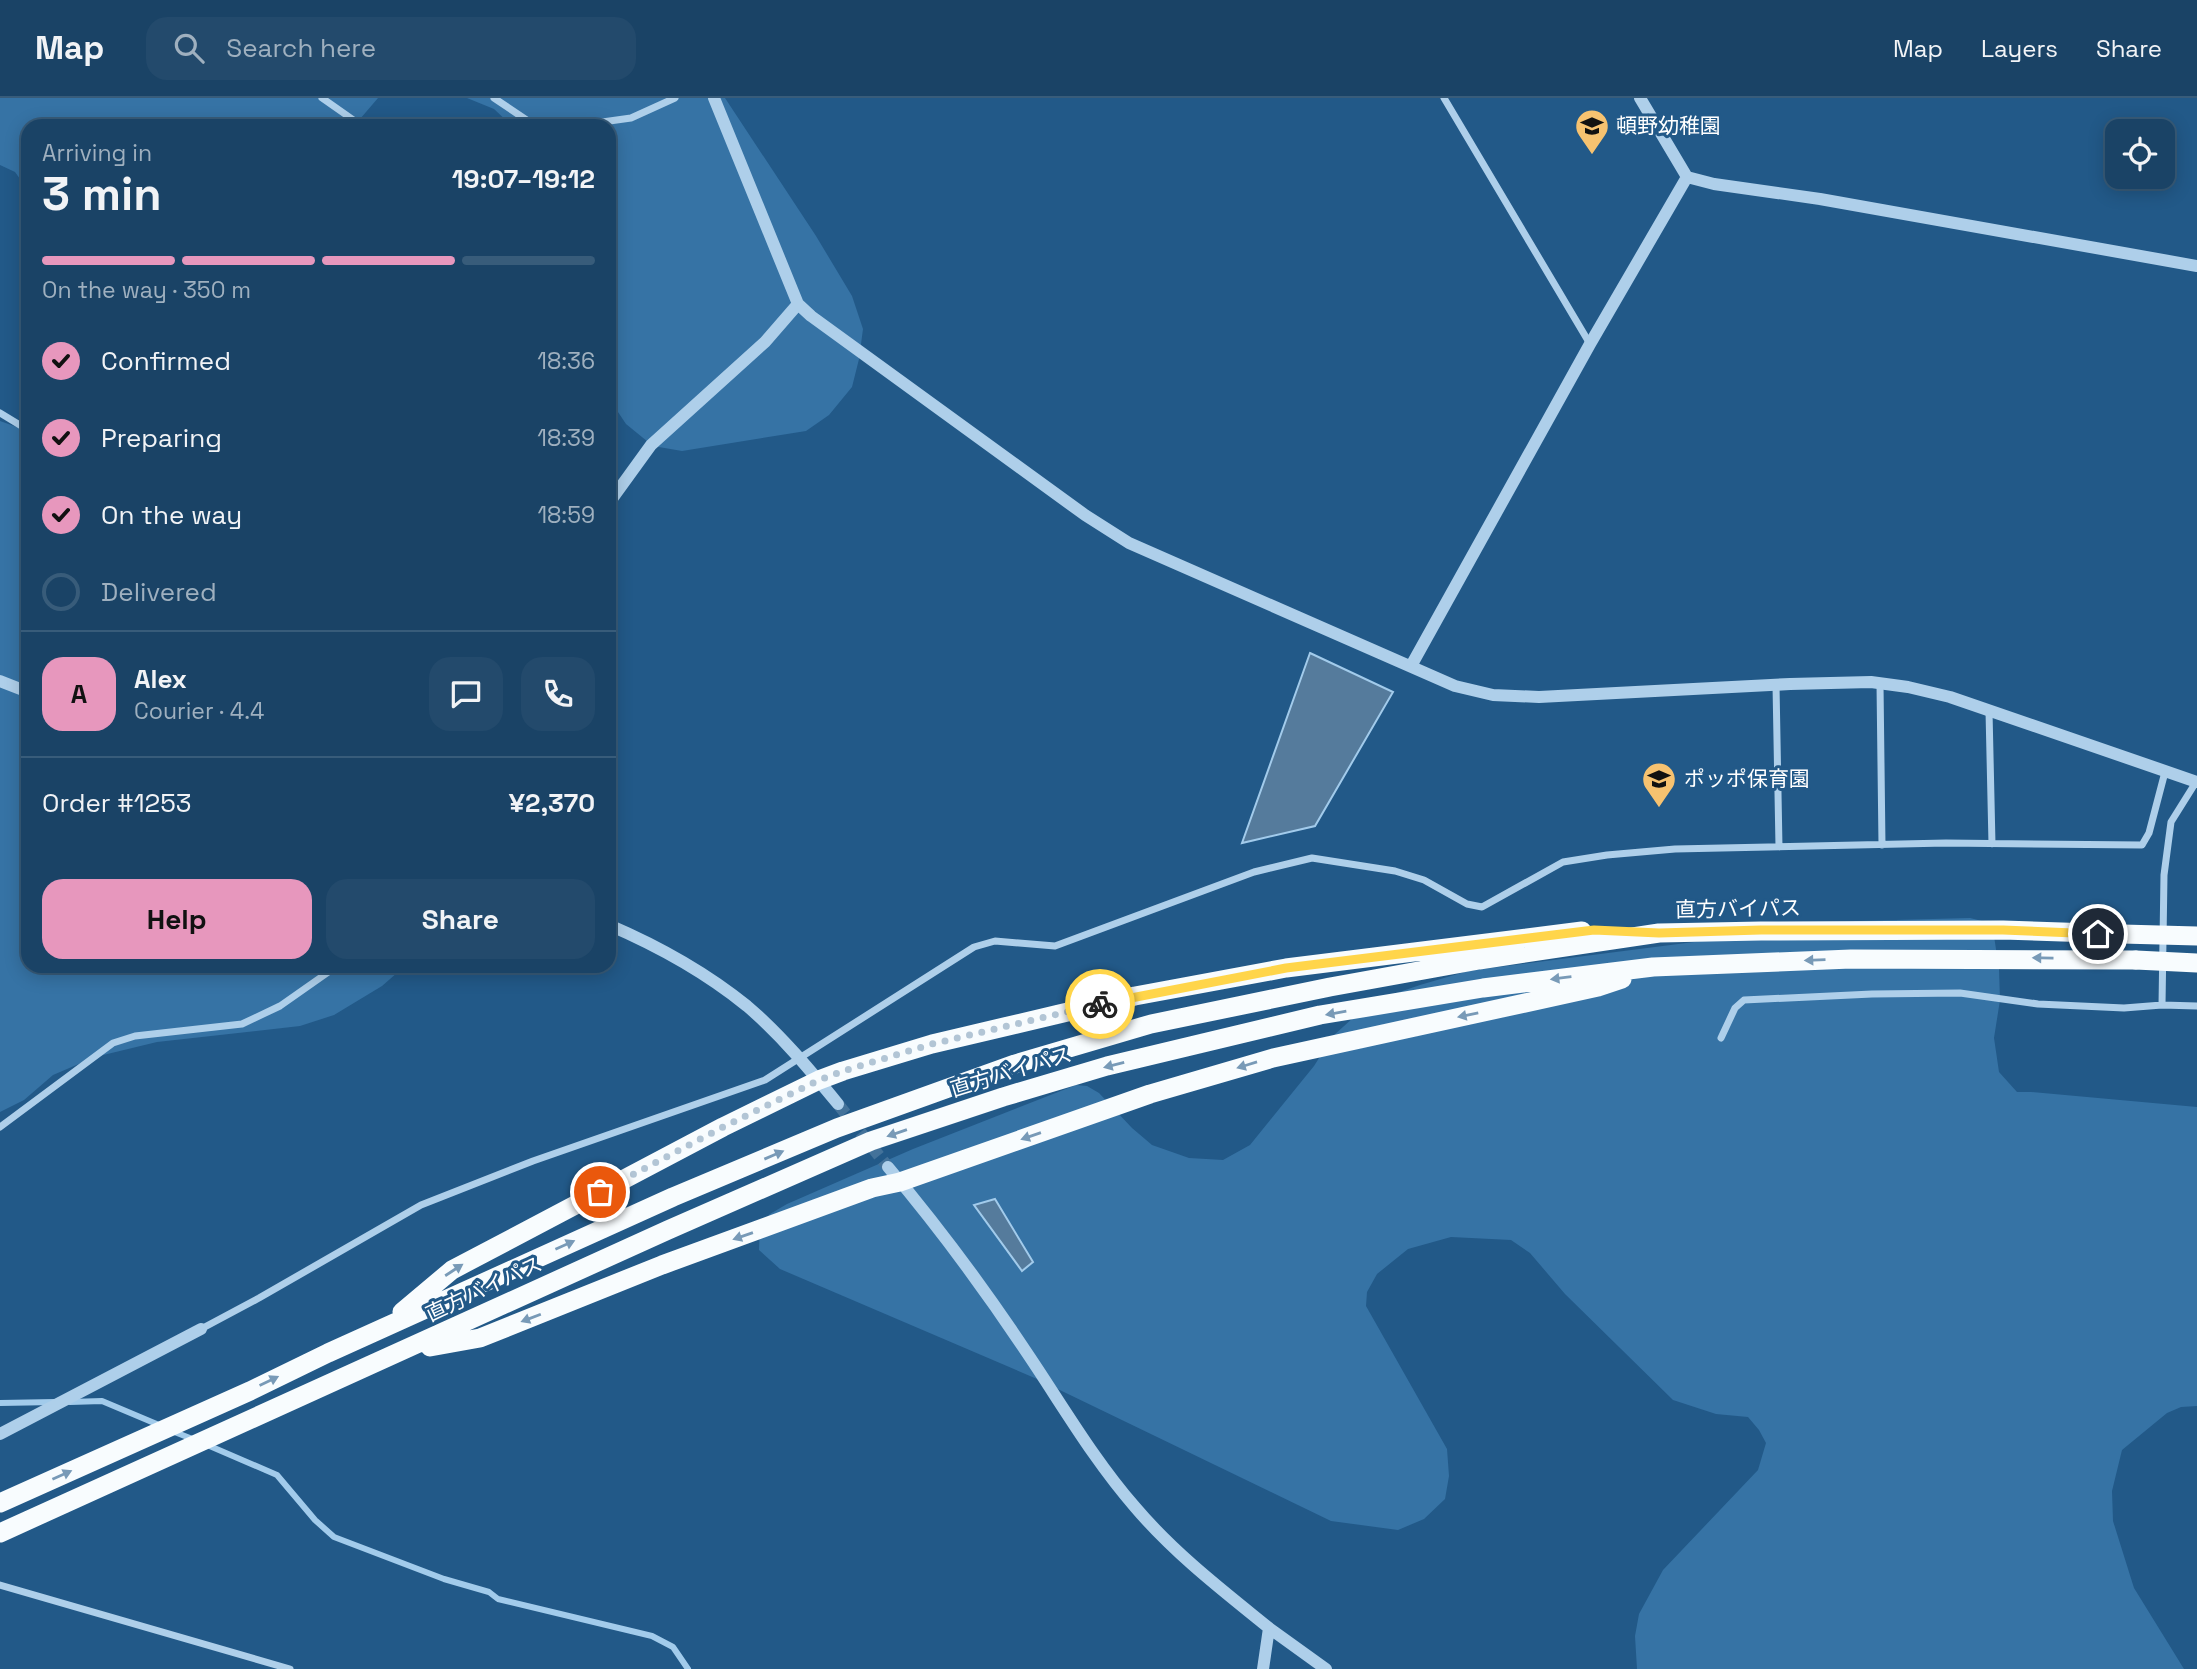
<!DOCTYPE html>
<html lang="en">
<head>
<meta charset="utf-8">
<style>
  body { margin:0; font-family:"Space Grotesk","Noto Sans JP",sans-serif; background:#234a6c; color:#f1f3f6; height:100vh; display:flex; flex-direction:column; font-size:26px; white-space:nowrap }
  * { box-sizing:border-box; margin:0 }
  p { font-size:23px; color:#9fb0bf }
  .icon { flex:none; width:38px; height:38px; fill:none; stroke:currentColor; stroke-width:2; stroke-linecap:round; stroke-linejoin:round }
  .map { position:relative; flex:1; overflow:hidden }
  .sheet { position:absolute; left:21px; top:21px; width:595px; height:854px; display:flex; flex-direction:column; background:#1a4366; border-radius:21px; box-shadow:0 4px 18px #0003,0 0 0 2px #385c7a }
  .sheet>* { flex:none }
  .tools { position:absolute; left:2105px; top:21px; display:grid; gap:14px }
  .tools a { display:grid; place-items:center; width:70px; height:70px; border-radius:14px; background:#1a4366; box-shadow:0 4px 18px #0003,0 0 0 2px #385c7a; font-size:35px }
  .pin { position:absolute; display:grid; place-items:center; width:60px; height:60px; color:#fff; margin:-30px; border:4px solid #fff; border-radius:50%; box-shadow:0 2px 7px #0007 }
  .courier { position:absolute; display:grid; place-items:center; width:70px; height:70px; margin:-35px; border:5px solid #ffd54a; border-radius:50%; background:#fff; color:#222; box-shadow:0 2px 9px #0007 }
  .overview em { font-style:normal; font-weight:700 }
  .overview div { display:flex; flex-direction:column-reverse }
  .overview { display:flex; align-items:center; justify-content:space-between; height:119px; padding:0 21px }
  h1 { font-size:46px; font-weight:700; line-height:52px }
  .bar { display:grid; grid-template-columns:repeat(4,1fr); gap:10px 7px; align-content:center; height:84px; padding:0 21px }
  .bar i { height:9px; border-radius:5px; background:#385c7a }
  .bar .current { background:#e797bd }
  .bar p { grid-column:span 4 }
  .line { display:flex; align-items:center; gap:18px; padding:0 21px; border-top:2px solid #385c7a }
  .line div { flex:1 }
  .round { display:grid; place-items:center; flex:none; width:74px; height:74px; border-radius:21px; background:#234a6c }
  ol { padding:0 21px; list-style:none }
  li { display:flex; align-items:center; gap:21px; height:77px }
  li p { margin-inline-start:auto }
  li .icon { padding:7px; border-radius:50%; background:#e797bd; color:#111; stroke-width:4 }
  li:last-child { color:#9fb0bf }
  li i { width:38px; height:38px; border:4px solid #385c7a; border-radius:50% }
  .cta { display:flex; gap:14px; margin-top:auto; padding:14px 21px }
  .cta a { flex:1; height:80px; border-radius:21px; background:#e797bd; color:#111; font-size:28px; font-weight:700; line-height:80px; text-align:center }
  .cta a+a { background:#234a6c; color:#f1f3f6 }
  header { display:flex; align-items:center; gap:42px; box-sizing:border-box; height:98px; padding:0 35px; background:#1a4366; border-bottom:2px solid #385c7a }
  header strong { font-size:33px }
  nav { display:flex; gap:38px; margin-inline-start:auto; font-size:24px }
  .search { width:490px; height:63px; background:#234a6c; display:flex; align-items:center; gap:18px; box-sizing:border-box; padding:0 24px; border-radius:21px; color:#9fb0bf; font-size:26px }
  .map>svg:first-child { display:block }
  .green { fill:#3673a5 }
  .water { fill:#557b9c; stroke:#a2cbeb; stroke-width:2 }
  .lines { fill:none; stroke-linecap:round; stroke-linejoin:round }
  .stream { stroke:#a2cbeb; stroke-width:6 }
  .tertiary-tunnel { stroke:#43729a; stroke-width:12; stroke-dasharray:12 6; stroke-linecap:butt }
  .minor { stroke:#aecfea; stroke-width:7 }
  .tertiary { stroke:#aecfea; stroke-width:12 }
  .trunk { stroke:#f8fcfe; stroke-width:19 }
  .trunk-bridge { stroke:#f8fcfe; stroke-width:19 }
  .oneway { fill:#789ab7 }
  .done { stroke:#b2c5d5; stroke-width:7; stroke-dasharray:0 12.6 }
  .route { stroke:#ffd54a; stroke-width:9 }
  .labels { text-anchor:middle; stroke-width:6; stroke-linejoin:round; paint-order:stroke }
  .poi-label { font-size:21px; fill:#fff; stroke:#225988; text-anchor:start }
  .street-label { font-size:21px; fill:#fff; stroke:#225988 }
</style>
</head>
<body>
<header>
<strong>Map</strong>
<div class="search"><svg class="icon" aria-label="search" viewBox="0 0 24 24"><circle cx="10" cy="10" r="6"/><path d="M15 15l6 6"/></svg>Search here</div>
<nav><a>Map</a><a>Layers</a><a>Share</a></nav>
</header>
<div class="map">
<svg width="2197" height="1571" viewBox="0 0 2197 1571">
  <rect width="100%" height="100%" fill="#225988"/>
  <path class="green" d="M0 0H378L354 28H28V92L15 74 0 67Z
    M467 0H725L816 138 852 198 863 231 859 261 852 289 829 317 806 333 682 353 653 348 626 326 614 308 609 296V28H512L494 11Z
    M0 323 28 333V868H405L382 888 334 917 300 928 157 944 95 959 53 977 24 1002 0 1014Z
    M1970 820 1982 823 1994 838 1999 871 2000 902 1994 940 1999 974 2017 994H2031L2197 1009V1308L2181 1309 2167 1315 2122 1352 2112 1393 2113 1423 2134 1490 2184 1571H1637L1635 1538 1639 1516 1663 1472 1758 1372 1766 1345 1759 1332 1748 1319 1716 1316 1673 1302 1565 1196 1530 1155 1511 1142 1451 1139 1408 1151 1377 1176 1367 1194 1366 1208 1447 1351 1449 1378 1445 1401 1424 1421 1398 1432 1331 1423 1037 1281 780 1171 759 1152 760 1126 770 1116 787 1106 913 1051 1076 987 1087 988 1099 995 1132 1030 1152 1047 1189 1060 1223 1062 1250 1047 1314 968 1333 938 1354 919 1382 900 1420 887 1468 873 1857 823Z"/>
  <path class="water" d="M1310 555 1393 594 1315 728 1242 745Z
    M995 1101 1033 1164 1022 1173 974 1107Z"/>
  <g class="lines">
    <path class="stream" d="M70 1304 102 1303 159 1327
      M0 1305 55 1304
      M172 1333 195 1342
      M205 1346 277 1377 315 1422 334 1439 444 1481 489 1494 498 1501 652 1538 673 1549 688 1571"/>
    <path class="tertiary-tunnel" d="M838 1006 888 1069"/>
    <path class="minor" d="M322 0 362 28
      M494 0 531 25 581 27 631 20 675 0
      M1444 0 1590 246
      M0 315 28 332
      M1880 586 1882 747
      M1776 587 1779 749
      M1989 613 1992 746
      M2162 907 2164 777 2171 724 2196 684
      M1721 940 1735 910 1744 902 1872 896 1960 895 2038 906 2124 910 2162 907 2197 908
      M0 1029 113 945 135 938 242 926 280 908 337 868
      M201 1231 259 1200 421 1107 533 1063 765 982 974 849 995 843 1055 848 1254 774 1312 760 1395 773 1424 782 1467 806 1482 809 1563 764 1607 757 1675 751 1946 745 2142 747 2149 735 2165 674
      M0 1487 290 1571"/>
    <path class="tertiary" d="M714 0 798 206 811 218 1085 417 1129 445 1455 588 1493 597 1539 599 1790 586 1871 584 1908 589 1950 599 2197 684
      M1640 0 1687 79 1714 86 1820 101 2197 168
      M609 405 651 347 765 244 798 206
      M1411 568 1590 246 1687 79
      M0 583 28 594
      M609 827C658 848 705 874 747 908 781 937 810 972 838 1006
      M888 1069C937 1127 983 1189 1025 1252 1061 1305 1093 1361 1135 1409 1174 1455 1222 1492 1269 1530L1263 1571
      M0 1336 201 1231
      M1269 1530 1326 1571"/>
    <path class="trunk" d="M402 1214 452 1172 723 1029 819 982 843 973 932 946 1135 898 1286 870 1582 833
      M430 1249 480 1240 662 1167 872 1090 900 1084 1150 996 1273 960 1598 889 1622 881
      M0 1405 250 1293 328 1255 673 1099 837 1030 1015 966 1151 926 1330 889 1479 862 1659 835 1761 833 2003 832 2122 836
      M0 1435 668 1132 871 1043 1003 999 1107 968 1320 917 1483 890 1653 869 1851 861 2136 862"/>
    <path class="trunk-bridge" d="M2122 836 2197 838
      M2136 862 2197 865"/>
  </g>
  <defs><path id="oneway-solid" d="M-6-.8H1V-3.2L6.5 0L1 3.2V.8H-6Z" transform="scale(1.75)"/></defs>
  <g class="oneway">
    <use href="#oneway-solid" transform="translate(2043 860) rotate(-179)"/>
    <use href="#oneway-solid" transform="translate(1815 862) rotate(178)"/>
    <use href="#oneway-solid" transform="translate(1561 880) rotate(173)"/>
    <use href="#oneway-solid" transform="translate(1336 915) rotate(170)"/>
    <use href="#oneway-solid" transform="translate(1468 917) rotate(168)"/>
    <use href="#oneway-solid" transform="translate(1114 967) rotate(166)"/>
    <use href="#oneway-solid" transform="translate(1247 967) rotate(163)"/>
    <use href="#oneway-solid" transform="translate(897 1035) rotate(161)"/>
    <use href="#oneway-solid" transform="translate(1031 1038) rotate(161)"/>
    <use href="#oneway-solid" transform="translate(774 1057) rotate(-23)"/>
    <use href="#oneway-solid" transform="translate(743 1138) rotate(161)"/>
    <use href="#oneway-solid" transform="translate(565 1147) rotate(-24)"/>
    <use href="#oneway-solid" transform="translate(454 1172) rotate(-33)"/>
    <use href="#oneway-solid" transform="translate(531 1220) rotate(159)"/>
    <use href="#oneway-solid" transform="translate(269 1283) rotate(-26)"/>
    <use href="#oneway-solid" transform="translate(62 1377) rotate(-24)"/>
  </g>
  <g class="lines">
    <path class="done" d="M600 1094 723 1029 819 982 843 973 932 946 1100 906"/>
    <path class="route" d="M1100 906 1286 870 1594 832 1659 835 1761 832H2003L2098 836"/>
  </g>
  <defs>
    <g id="school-pin" transform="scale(1.75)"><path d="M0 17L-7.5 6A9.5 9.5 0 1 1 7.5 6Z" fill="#f6c270" stroke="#225988"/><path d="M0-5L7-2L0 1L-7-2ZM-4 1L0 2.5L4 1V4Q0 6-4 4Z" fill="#111"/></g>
  </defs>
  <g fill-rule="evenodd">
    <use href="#school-pin" x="1592" y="28"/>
    <use href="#school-pin" x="1659" y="681"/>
  </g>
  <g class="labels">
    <g class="poi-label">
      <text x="1616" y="35">頓野幼稚園</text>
      <text x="1684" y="688">ポッポ保育園</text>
    </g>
    <g class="street-label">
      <text transform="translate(1738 811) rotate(-1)" y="7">直方バイパス</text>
      <text transform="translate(1011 974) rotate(-17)" y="7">直方バイパス</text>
      <text transform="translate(484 1191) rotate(-25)" y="7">直方バイパス</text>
    </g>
  </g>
</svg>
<div class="tools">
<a><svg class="icon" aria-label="locate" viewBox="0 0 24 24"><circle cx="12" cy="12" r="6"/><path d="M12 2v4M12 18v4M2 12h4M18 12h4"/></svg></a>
</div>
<div class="pin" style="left:600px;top:1094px;background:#ea580c"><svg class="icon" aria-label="bag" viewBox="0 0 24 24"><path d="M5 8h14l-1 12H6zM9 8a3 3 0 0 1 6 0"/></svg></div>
<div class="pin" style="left:2098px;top:836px;background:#1f2937"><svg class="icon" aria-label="home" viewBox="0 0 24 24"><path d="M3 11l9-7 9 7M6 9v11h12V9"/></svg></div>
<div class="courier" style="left:1100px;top:906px"><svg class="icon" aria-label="bike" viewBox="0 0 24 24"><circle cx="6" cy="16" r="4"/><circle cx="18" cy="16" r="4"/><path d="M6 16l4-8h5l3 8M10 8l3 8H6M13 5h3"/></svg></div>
<section class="sheet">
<div class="overview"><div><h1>3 min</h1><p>Arriving in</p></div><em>19:07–19:12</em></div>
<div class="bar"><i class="current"></i><i class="current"></i><i class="current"></i><i></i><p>On the way · 350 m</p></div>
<ol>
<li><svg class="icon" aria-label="check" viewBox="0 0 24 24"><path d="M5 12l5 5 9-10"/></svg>Confirmed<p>18:36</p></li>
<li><svg class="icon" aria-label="check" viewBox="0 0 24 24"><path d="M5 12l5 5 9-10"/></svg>Preparing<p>18:39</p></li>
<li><svg class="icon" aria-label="check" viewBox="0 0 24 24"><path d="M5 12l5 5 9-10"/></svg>On the way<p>18:59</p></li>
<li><i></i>Delivered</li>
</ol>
<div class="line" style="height:126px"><b class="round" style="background:#e797bd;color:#111">A</b><div><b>Alex</b><p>Courier · 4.4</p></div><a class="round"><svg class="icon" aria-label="chat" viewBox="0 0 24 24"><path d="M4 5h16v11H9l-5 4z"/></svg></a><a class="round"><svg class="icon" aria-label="phone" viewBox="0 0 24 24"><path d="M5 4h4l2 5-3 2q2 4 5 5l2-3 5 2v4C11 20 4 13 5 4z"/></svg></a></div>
<div class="line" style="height:91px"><div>Order #1253</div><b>¥2,370</b></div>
<div class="cta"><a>Help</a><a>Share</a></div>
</section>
</div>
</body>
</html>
